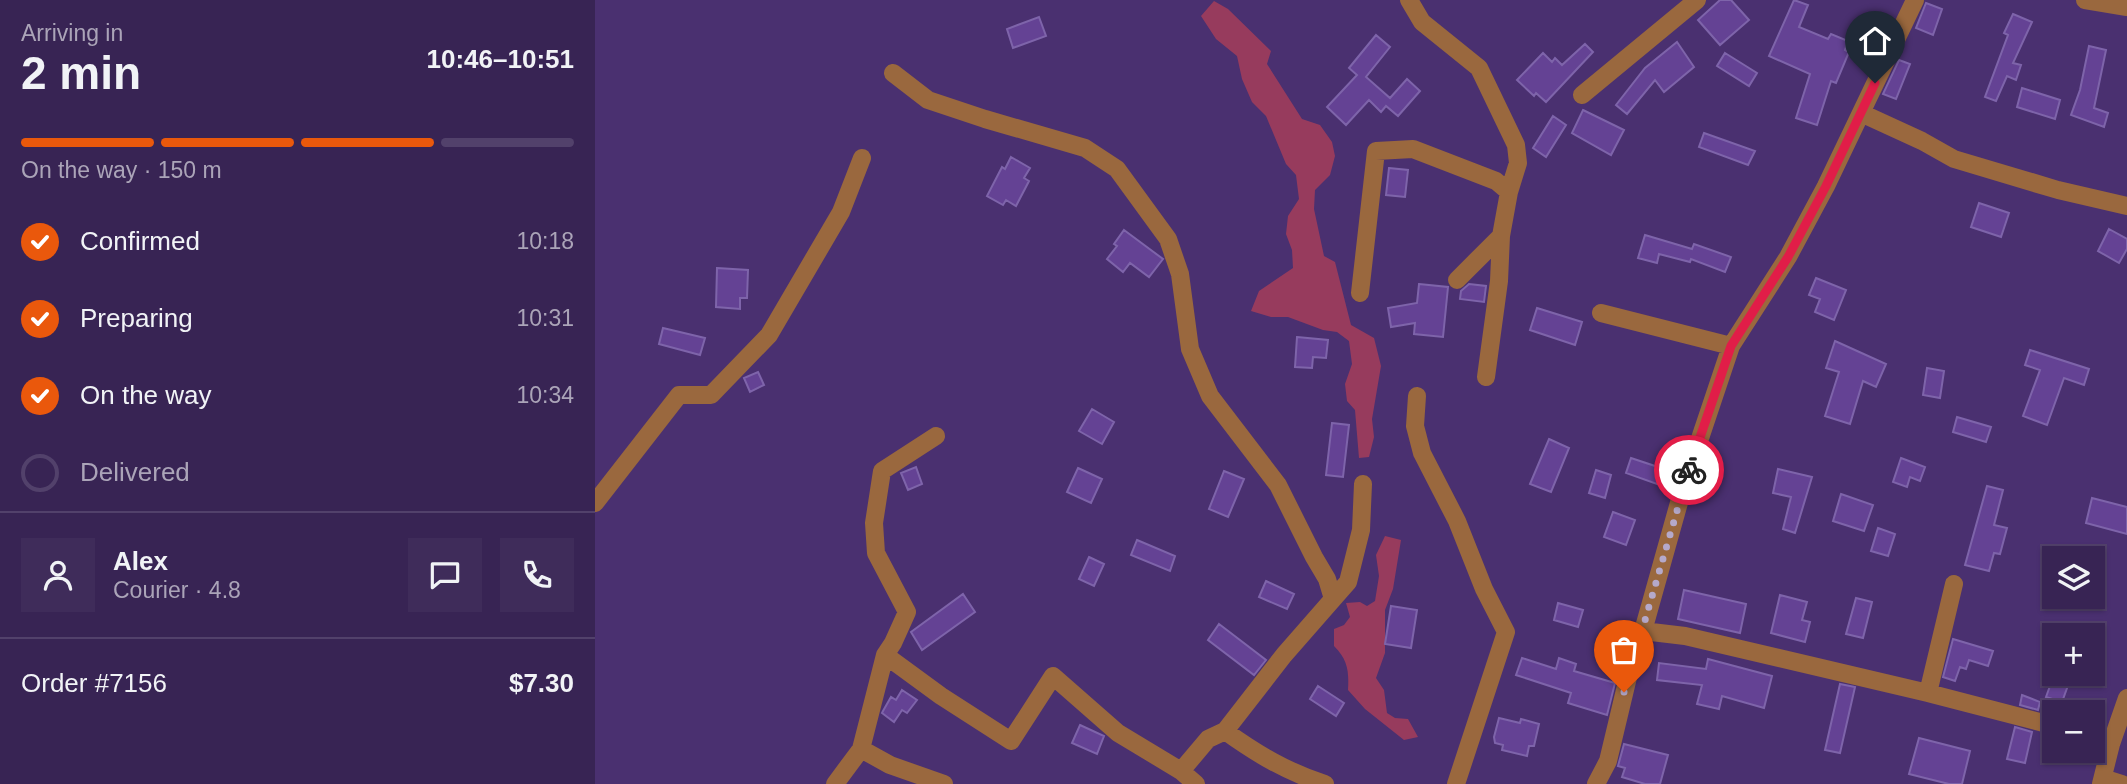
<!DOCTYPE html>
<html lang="en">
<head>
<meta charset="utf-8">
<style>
  body { margin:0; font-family:Helvetica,sans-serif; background:#3f2c5a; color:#f1f3f6; height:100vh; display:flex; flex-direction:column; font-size:26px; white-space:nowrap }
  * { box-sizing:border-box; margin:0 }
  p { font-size:23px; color:#aba4b8 }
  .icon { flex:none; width:38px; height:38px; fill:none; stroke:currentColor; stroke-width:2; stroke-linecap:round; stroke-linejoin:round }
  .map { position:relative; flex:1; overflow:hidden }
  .details { display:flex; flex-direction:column; background:#382454; width:595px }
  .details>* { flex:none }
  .tools { position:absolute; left:1447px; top:546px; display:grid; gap:14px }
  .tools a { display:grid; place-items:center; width:63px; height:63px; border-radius:0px; background:#382454; box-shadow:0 2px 5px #0004,0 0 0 2px #52416b; font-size:35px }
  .pin { position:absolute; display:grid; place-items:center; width:60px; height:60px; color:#fff; margin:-72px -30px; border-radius:50% 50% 50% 0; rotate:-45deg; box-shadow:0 0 7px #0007 }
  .pin .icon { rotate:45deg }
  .courier { position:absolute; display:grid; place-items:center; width:70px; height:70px; margin:-35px; border:5px solid #e11d48; border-radius:50%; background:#fff; color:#222; box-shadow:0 2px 9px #0007 }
  .head em { font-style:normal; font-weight:700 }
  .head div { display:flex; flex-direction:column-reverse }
  .head { display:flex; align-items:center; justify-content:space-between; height:119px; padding:0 21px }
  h1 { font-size:46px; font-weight:700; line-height:52px }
  .bar { display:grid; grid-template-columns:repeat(4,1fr); gap:10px 7px; align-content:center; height:84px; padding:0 21px }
  .bar i { height:9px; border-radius:5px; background:#52416b }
  .bar .on { background:#ea580c }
  .bar p { grid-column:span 4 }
  .line { display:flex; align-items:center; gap:18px; padding:0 21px; border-top:2px solid #52416b }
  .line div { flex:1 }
  .round { display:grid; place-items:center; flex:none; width:74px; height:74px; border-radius:0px; background:#3f2c5a }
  ol { padding:0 21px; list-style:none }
  li { display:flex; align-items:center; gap:21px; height:77px }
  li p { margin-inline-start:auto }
  li .icon { padding:7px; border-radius:50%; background:#ea580c; color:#fff; stroke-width:4 }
  li:last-child { color:#aba4b8 }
  li i { width:38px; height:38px; border:4px solid #52416b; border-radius:50% }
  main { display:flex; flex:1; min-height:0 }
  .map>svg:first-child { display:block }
  .green { fill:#973b5d }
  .building { fill:#644294; stroke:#7e64aa; stroke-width:2 }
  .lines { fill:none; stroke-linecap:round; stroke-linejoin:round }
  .street { stroke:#9a683e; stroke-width:18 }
  .done { stroke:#b5a9ca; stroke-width:7; stroke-dasharray:0 12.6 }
  .route { stroke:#e11d48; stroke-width:9 }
</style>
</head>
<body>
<main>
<section class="details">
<div class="head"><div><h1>2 min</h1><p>Arriving in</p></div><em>10:46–10:51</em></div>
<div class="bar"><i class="on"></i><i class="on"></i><i class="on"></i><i></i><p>On the way · 150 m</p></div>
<ol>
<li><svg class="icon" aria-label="check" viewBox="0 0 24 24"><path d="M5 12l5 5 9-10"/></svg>Confirmed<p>10:18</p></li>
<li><svg class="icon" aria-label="check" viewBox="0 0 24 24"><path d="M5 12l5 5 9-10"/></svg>Preparing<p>10:31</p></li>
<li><svg class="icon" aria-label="check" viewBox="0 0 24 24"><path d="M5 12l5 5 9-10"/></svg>On the way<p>10:34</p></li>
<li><i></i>Delivered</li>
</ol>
<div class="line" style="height:126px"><a class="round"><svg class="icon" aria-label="person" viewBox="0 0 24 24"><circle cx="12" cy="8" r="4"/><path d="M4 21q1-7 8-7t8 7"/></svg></a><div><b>Alex</b><p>Courier · 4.8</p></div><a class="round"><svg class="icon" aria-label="chat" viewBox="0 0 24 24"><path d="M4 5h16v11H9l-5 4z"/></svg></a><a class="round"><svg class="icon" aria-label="phone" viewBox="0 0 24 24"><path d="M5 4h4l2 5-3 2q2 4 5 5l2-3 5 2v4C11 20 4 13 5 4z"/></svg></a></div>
<div class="line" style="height:91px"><div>Order #7156</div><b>$7.30</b></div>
</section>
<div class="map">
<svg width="1532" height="784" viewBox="0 0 1532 784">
  <rect width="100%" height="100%" fill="#4a3070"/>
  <path class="green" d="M619 1 633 9 676 51 672 64 707 119 725 125 737 142 740 156 735 175 720 190 719 209 729 256 740 262 756 325 779 338 786 366 777 419 779 437 774 457 764 458 760 410 752 401 750 384 757 364 754 341 742 332 728 330 693 317H676L656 311 664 291 698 268 697 250 691 234 693 216 704 199 701 175 691 164 671 116 657 102 647 79 642 56 621 39 606 16Z
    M790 536 806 540 798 589 790 610V653L781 678 789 690 792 713 800 718 813 719 823 737 809 740 770 709 753 690C754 671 753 660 739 646V629L749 625 755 617 751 603 765 602 772 606 780 601 784 576 781 555Z"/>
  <path class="building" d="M1125 0H1136L1154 20 1125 45 1103 20Z
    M1199 0 1213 5 1204 27 1233 39 1236 34 1253 41 1250 50 1254 52 1241 83 1236 81 1222 125 1201 118 1215 74 1174 56Z
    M1331 3 1347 9 1338 35 1321 28Z
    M1418 14 1437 22 1418 63 1426 65 1421 80 1412 76 1401 101 1390 97 1413 35 1409 33Z
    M444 17 451 36 418 48 412 29Z
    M781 35 795 47 771 77 795 98 812 79 825 91 803 116 791 106 786 112 774 100 751 125 732 107 762 75 754 68Z
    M1082 42 1099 67 1069 92 1060 80 1032 114 1021 105 1050 68Z
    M990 44 998 52 951 102 941 93 939 96 922 80 948 53 957 62 960 58 967 65Z
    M1494 46 1511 50 1499 108 1513 113 1509 127 1476 115 1485 90Z
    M1130 53 1162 73 1154 86 1122 66Z
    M1304 60 1315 64 1301 99 1288 94Z
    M1427 88 1465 100 1460 119 1422 107Z
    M988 110 1029 130 1016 155 977 133Z
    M958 116 971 125 951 157 938 148Z
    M1109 133 1160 151 1153 165 1104 147Z
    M416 157 435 168 429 178 434 181 421 206 411 200 408 205 392 196 407 167 410 169Z
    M794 168 813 170 810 197 791 195Z
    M1384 203 1414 213 1406 237 1376 227Z
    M1514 229 1532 239V249L1524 263 1503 251Z
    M529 230 568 259 554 277 535 263 528 272 512 259 522 246 519 244Z
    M1050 235 1097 249 1099 244 1136 257 1130 272 1096 259 1095 262 1064 254 1062 263 1043 258Z
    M122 268 153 270 152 298H145V309L121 307Z
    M1221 278 1251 290 1239 320 1220 312 1225 299 1214 295Z
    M824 284 853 287 848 337 819 334 820 323 796 327 793 308 822 303Z
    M874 284 891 286 889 302 865 299 866 291Z
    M942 308 987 322 980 345 935 330Z
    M68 328 110 338 105 355 64 344Z
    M702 337 733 340 731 358 718 357 717 368 700 367Z
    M1240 341 1291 364 1281 387 1268 381 1255 424 1230 416 1244 372 1231 368Z
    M1435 350 1494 369 1489 385 1469 378 1452 425 1428 416 1445 370 1430 365Z
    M1332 368 1349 371 1345 398 1328 395Z
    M163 372 169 385 155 392 149 378Z
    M497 409 519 422 507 444 484 431Z
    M1362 417 1396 427 1391 442 1358 432Z
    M737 423 754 425 748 477 731 475Z
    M954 439 974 448 956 492 935 484Z
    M1036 458 1081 473 1076 489 1031 473Z
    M1306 458 1330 467 1325 481 1315 477 1312 487 1298 482Z
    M321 467 327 484 313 490 306 473Z
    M483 468 507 479 496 503 472 492Z
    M1183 469 1217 477 1200 533 1188 529 1196 497 1178 493Z
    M1001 470 1016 475 1010 498 994 493Z
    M629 471 649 479 633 517 614 509Z
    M1392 486 1408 490 1399 525 1412 528 1405 554 1399 553 1394 571 1370 565Z
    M1246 494 1278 505 1269 531 1238 521Z
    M1497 498 1532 507V534L1491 523Z
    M1018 512 1040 520 1031 545 1009 537Z
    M1283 528 1300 534 1293 556 1276 551Z
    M542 540 580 556 575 571 536 555Z
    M494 557 509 564 499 586 484 579Z
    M671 581 699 594 692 609 664 597Z
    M1089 590 1151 604 1145 633 1083 619Z
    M368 594 380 612 327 650 316 632Z
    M1185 595 1212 602 1207 620 1215 622 1210 642 1176 633Z
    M1261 598 1277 602 1268 638 1251 634Z
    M963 603 988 610 983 627 959 620Z
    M796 606 822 610 816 648 790 644Z
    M624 624 671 660 659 675 613 640Z
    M1358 639 1398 651 1393 666 1374 660 1371 669 1365 667 1360 681 1348 677Z
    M927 658 961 669 964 658 981 664 979 671 1020 683 1012 715 973 703 976 693 921 675Z
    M1113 659 1177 676 1169 708 1127 696 1124 709 1102 704 1107 685 1062 680 1064 663 1111 669Z
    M1460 672V674L1476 677 1467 702 1451 697Z
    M1245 684 1260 687 1245 753 1230 750Z
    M723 686 749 703 741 716 715 699Z
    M307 690 322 700 312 713 307 710 299 722 287 713 288 711 296 697 301 700Z
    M1427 695 1445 702 1443 710 1425 705Z
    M904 718 925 723 926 719 944 724 939 746H934L932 756 907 750 908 745 900 743 899 737Z
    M485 725 509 736 502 754 477 743Z
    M1420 727 1437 732 1430 763 1412 759Z
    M1324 738 1375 751 1367 784H1354L1314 774Z
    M1029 744 1073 755 1065 784H1050L1027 777 1030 768 1023 766Z"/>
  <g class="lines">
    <path class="street" d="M814 0 827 22 884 68 921 145 923 163 914 192 906 236 862 280
      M1490 0 1532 7
      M298 73 333 100 390 119 490 148 522 169 573 239 585 274 595 349 615 396 683 485 719 557 732 579 738 599 689 655 630 731 613 739 586 771
      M987 95 1102 0
      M1266 113 1327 141 1359 159 1463 190 1532 206
      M765 293 781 151 818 149 901 181 914 192
      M1006 313 1136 346
      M891 377 904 281 906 236
      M822 396 820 426 827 453 862 521 889 589 911 632 861 784
      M0 503 84 395H116L174 335 246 212 267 158
      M738 599 753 582 766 530 768 484
      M1048 631 1087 492 1136 346 1193 257 1231 186 1320 0
      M290 655 346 696 416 741 458 676 523 733 586 771 601 784
      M1333 693 1359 584
      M630 731C662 754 692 772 730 784
      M1498 737 1516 744 1506 784
      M1516 744 1532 698
      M266 749 295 765 349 784
      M1508 778 1527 784
      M240 784 266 749 290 655 298 643 312 612 281 553 279 523 287 471 341 436
      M1001 784 1013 761 1035 669 1048 631 1090 636 1333 693 1460 726"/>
  </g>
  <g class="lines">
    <path class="done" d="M1029 692 1094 470"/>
    <path class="route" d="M1094 470 1136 346 1193 257 1231 186 1280 83"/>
  </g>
</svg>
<div class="tools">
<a><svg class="icon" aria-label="layers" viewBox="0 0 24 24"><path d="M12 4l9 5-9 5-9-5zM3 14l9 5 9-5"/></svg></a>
<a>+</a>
<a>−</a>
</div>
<div class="pin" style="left:1029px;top:692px;background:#ea580c"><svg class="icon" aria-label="bag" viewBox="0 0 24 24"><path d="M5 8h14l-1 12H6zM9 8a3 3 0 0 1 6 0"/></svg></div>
<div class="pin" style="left:1280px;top:83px;background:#1f2937"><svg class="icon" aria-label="home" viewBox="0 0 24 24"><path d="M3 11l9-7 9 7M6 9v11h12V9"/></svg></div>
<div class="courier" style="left:1094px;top:470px"><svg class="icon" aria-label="bike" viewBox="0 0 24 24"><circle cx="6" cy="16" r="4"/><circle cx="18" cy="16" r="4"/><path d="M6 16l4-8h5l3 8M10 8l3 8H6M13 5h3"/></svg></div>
</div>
</main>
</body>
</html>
